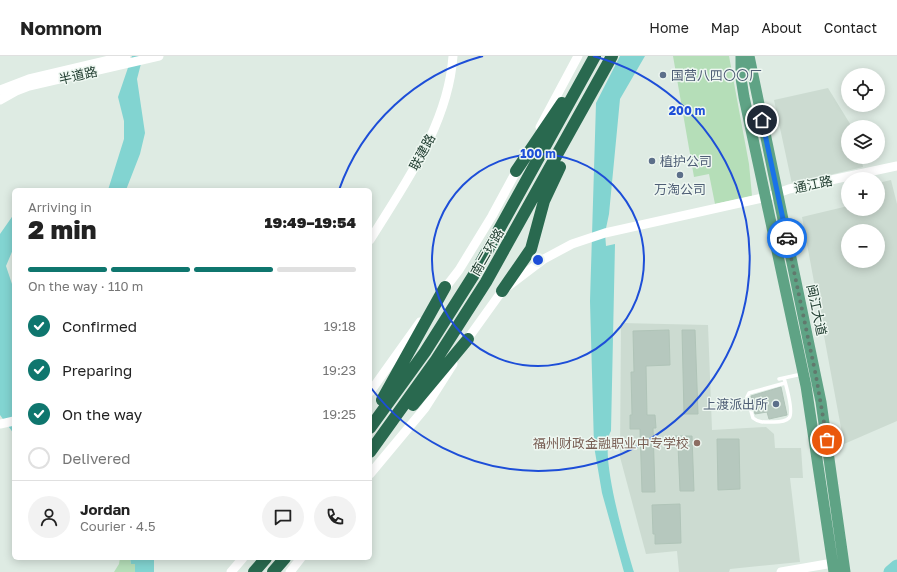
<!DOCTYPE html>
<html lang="en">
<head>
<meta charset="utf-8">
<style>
  body { margin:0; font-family:"Golos Text","Noto Sans SC",sans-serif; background:#f2f2f2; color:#222; height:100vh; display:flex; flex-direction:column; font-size:15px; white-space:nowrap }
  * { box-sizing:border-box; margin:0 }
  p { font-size:13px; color:#767676 }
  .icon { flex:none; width:22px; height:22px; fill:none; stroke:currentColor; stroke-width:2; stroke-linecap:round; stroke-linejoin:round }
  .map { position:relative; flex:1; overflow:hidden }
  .details { position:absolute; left:12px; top:132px; width:360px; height:372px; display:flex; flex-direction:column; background:#fff; border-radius:6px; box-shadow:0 2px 10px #0003 }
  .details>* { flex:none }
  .controls { position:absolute; left:841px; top:12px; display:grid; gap:8px }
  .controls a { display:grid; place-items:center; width:44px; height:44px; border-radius:50%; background:#fff; box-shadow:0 2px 10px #0003; font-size:20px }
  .pin { position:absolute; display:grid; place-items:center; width:34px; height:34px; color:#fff; margin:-17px; border:2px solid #fff; border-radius:50%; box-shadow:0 1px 4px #0007 }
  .courier { position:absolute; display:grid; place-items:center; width:40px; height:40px; margin:-20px; border:3px solid #1a73e8; border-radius:50%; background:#fff; color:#222; box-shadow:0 1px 5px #0007 }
  .headline em { font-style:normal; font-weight:800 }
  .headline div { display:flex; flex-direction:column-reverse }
  .headline { display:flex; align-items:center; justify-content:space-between; height:68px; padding:0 16px }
  h1 { font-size:26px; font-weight:800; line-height:30px }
  .bar { display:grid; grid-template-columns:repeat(4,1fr); gap:6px 4px; align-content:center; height:48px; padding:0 16px }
  .bar i { height:5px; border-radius:3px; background:#e0e0e0 }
  .bar .current { background:#0f766e }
  .bar p { grid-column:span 4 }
  .line { display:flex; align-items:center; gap:10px; padding:0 16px; border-top:1px solid #e0e0e0 }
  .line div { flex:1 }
  .round { display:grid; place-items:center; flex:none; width:42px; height:42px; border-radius:21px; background:#f2f2f2 }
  ol { padding:0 16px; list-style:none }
  li { display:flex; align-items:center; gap:12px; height:44px }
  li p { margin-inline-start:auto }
  li .icon { padding:4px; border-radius:50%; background:#0f766e; color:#fff; stroke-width:4 }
  li:last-child { color:#767676 }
  li i { width:22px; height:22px; border:2px solid #e0e0e0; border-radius:50% }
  header { display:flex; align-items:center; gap:24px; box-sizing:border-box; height:56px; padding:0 20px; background:#fff; border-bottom:1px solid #e0e0e0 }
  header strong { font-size:19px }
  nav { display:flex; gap:22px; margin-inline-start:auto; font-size:14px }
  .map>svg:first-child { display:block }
  .built { fill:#ccdbd1; fill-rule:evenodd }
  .green { fill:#b5deb8 }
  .water { fill:#82d4d1 }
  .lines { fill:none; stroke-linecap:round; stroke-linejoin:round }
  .river { stroke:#82d4d1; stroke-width:13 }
  .building { fill:#b6c8be; stroke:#b0c4b8 }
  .lane { stroke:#fff; stroke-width:3.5 }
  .secondary { stroke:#fff; stroke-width:9 }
  .primary { stroke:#5fa385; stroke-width:11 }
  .highway { stroke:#29694f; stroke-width:12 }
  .done { stroke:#61796d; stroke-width:4; stroke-dasharray:0 7.2 }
  .route { stroke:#1a73e8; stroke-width:5 }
  .ring { fill:none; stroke:#1d4ed8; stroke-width:2 }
  .service-dot { fill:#5c6f8a; stroke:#eef7f1; stroke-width:1.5 }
  .education-dot { fill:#8d6e63; stroke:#eef7f1; stroke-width:1.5 }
  .labels { text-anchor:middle; stroke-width:3; stroke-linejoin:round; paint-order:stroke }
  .street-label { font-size:13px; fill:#1e3b2e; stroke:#eef7f1 }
  .service-label { font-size:13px; fill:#4e5e75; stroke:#eef7f1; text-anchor:start }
  .education-label { font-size:13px; fill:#785e54; stroke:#eef7f1; text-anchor:end }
  .centre { fill:#1d4ed8; stroke:#eef7f1; stroke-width:2 }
  .ring-label { font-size:12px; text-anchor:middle; font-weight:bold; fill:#1d4ed8; stroke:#eef7f1; stroke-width:3; stroke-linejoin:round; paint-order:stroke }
</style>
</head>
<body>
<header>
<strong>Nomnom</strong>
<nav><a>Home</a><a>Map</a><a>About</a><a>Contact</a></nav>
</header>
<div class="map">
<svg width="897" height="516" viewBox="0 0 897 516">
  <rect width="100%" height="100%" fill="#deebe3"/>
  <path class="built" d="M828 32 852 71H848V101H861L863 111 792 128 774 44Z
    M891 124 897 148V365L844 388 802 161 848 150V153H878V127ZM848 175H878V205H848Z
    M621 267 708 269 712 374 766 371 774 378 775 392H801L803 422H790L800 506 730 513 729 516H679L677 495 646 498 620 401Z"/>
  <path class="green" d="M673 0H729L749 108 752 140 715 148 709 118 694 121Z
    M120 502H130L131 508H135V516H114L119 508Z"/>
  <path class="water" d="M132 0H143L137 23 145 77 140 98 126 134H108L124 83V65L118 41Z
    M620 0H645L620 43 609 158 605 177 606 190 615 188 611 375C598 396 626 490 634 516H624L602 437 594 390 590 245 596 47Z
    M14 158V191L6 210 14 234V378L0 359V178Z
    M130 502H154V516H135V508H131Z"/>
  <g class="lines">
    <path class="river" d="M890 516 897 510"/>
  </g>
  <path class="building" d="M669 274 670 309 646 310 647 359H655L656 372H653L655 436H642L640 373H630V359H632L631 316H634L633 275Z
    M682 274H695L698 358H684Z
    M781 331 787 359 769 363 767 356 755 358 751 340Z
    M675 380H692L694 435H680L678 389H676Z
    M717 383H739L740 433 718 434Z
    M680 448 681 487 655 488V478H653L652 449Z"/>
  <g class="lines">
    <path class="lane" d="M784 322C786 329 794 357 789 362 785 366 779 366 774 366 766 366 759 367 753 362L747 341 749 337 785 327
      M779 323 802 318"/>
    <path class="secondary" d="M0 34 29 23 126 0
      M0 44 16 35 29 30 159 0
      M540 71 578 0
      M370 184C405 127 448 69 453 0
      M442 236 459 214 492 160 519 110
      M464 288 502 235 544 203 572 188 605 177 767 141 789 133 897 110
      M370 336 420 266
      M0 368 14 365
      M370 418 425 352 453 308
      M231 516 243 502
      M290 516 301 502
      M781 516 833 507"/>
    <path class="primary" d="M741 0V22L744 41 806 330 834 516
      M749 0 821 346 845 516"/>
    <path class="highway" d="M516 115 562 47
      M502 235 531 193 544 145 560 111
      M382 344 445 231
      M413 349 468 283
      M370 372 425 296 475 217 595 0
      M370 396 436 304 486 226 612 0
      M254 516 266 502
      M273 516 285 502"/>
  </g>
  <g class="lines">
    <path class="done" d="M787 182 816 320 827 384"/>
    <path class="route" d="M762 64 787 182"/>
  </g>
  <g class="ring">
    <circle cx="538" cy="204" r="106"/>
    <path d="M339 134A211 211 0 0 1 483 0M593 0A211 211 0 1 1 371 332"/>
  </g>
  <g class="service-dot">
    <circle cx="663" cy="19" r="4"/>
    <circle cx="652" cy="105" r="4"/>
    <circle cx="680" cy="119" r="4"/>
    <circle cx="776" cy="348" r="4"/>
  </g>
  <circle class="education-dot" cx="697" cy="387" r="4"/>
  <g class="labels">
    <g class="street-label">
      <text transform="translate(78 19) rotate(-13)" y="5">半道路</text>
      <text transform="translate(422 96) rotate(-62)" y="5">联建路</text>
      <text transform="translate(813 128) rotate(-12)" y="5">通江路</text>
      <text transform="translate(487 196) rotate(-60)" y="5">南二环路</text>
      <text transform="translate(817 254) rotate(78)" y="5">闽江大道</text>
    </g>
    <g class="service-label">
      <text x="671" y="24">国营八四〇〇厂</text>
      <text x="660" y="110">植护公司</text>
      <text x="680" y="138" text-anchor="middle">万淘公司</text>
      <text x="768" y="353" text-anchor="end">上渡派出所</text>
    </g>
    <g class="education-label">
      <text x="689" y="392">福州财政金融职业中专学校</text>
    </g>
  </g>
  <circle cx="538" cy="204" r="6" class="centre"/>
  <g class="ring-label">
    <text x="687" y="59">200 m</text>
    <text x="538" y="102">100 m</text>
  </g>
</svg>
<div class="controls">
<a><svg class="icon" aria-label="locate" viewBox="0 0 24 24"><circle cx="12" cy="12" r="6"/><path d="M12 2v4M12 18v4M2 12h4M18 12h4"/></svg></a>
<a><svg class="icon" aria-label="layers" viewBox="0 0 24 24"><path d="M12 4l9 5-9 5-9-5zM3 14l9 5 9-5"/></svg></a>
<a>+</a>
<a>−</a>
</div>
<div class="pin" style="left:827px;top:384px;background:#ea580c"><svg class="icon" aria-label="bag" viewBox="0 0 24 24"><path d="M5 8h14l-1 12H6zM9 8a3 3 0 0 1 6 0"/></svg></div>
<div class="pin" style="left:762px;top:64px;background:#1f2937"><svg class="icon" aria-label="home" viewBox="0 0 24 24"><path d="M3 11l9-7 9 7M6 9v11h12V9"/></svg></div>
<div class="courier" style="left:787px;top:182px"><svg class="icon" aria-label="car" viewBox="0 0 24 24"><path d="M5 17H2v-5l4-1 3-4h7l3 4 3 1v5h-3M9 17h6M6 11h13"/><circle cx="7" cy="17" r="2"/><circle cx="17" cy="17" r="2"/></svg></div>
<section class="details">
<div class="headline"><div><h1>2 min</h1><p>Arriving in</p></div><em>19:49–19:54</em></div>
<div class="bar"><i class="current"></i><i class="current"></i><i class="current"></i><i></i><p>On the way · 110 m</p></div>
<ol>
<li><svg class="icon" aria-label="check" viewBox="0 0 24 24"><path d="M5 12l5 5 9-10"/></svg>Confirmed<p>19:18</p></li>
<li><svg class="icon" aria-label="check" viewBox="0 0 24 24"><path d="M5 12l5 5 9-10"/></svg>Preparing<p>19:23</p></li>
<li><svg class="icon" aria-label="check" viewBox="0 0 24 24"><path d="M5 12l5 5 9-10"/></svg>On the way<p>19:25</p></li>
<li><i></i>Delivered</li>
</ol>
<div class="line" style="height:72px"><a class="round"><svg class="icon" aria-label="person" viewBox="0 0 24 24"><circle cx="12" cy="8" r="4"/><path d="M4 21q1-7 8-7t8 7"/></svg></a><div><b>Jordan</b><p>Courier · 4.5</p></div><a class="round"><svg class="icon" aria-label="chat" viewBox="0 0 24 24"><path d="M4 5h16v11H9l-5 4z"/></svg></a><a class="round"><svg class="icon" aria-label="phone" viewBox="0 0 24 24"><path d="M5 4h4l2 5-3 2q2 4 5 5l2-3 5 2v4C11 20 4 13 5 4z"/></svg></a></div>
</section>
</div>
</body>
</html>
